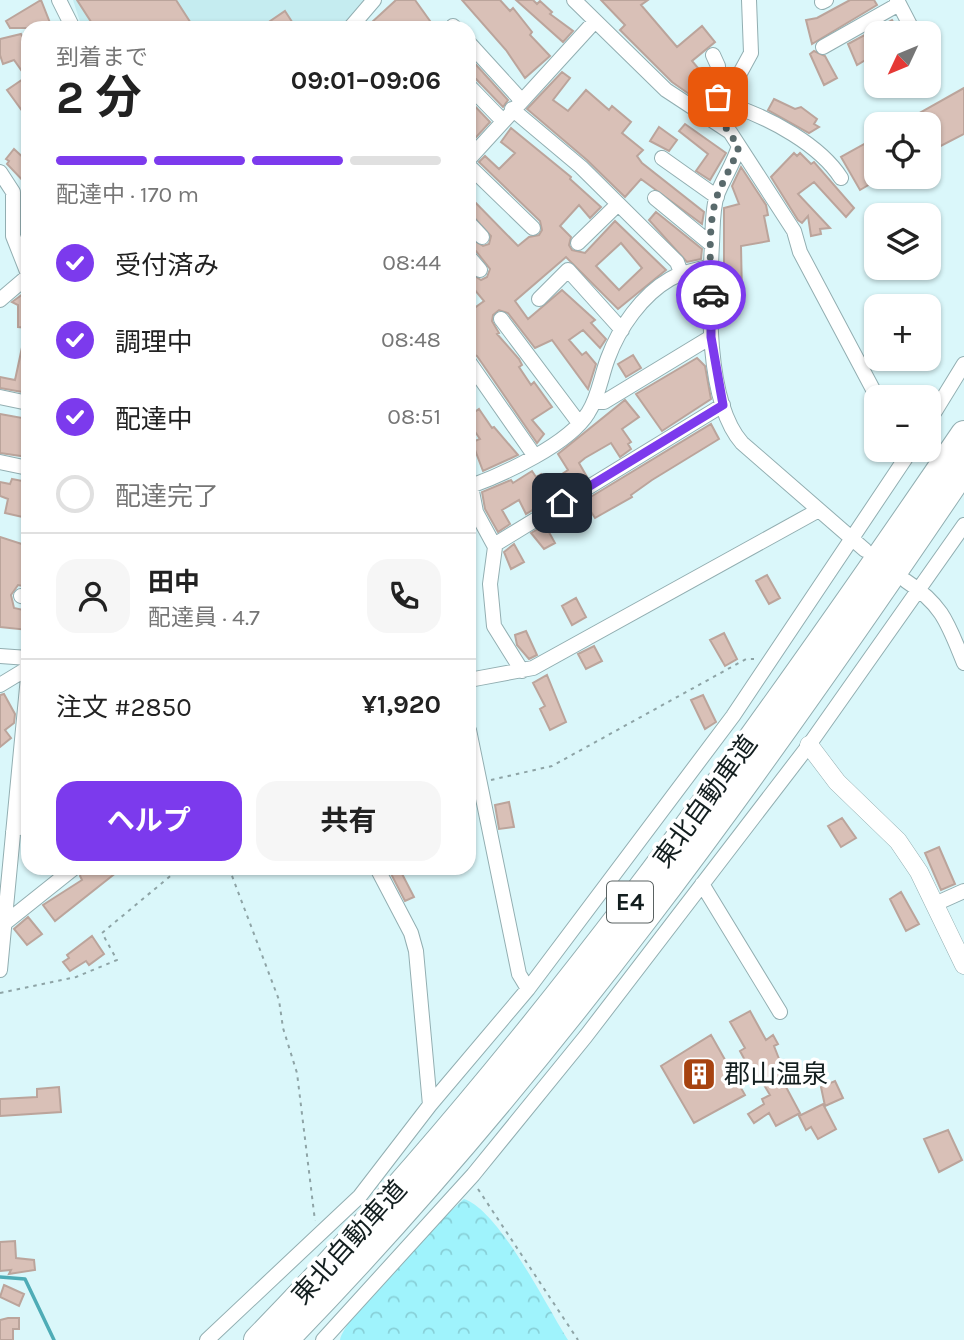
<!DOCTYPE html>
<html lang="ja">
<head>
<meta charset="utf-8">
<style>
  body { margin:0; font-family:Karla,"Noto Sans JP",sans-serif; background:#f6f6f6; color:#222; height:100vh; display:flex; flex-direction:column; font-size:26px; white-space:nowrap }
  * { box-sizing:border-box; margin:0 }
  p { font-size:23px; color:#767676 }
  .icon { flex:none; width:38px; height:38px; fill:none; stroke:currentColor; stroke-width:2; stroke-linecap:round; stroke-linejoin:round }
  .map { position:relative; flex:1; overflow:hidden }
  .sheet { position:absolute; left:21px; top:21px; width:455px; height:854px; display:flex; flex-direction:column; background:#fff; border-radius:21px; box-shadow:0 2px 5px #0004 }
  .sheet>* { flex:none }
  .needle { width:46px; rotate:226deg }
  .controls { position:absolute; left:864px; top:21px; display:grid; gap:14px }
  .controls a { display:grid; place-items:center; width:77px; height:77px; border-radius:14px; background:#fff; box-shadow:0 2px 5px #0004; font-size:35px }
  .pin { position:absolute; display:grid; place-items:center; width:60px; height:60px; color:#fff; margin:-30px; border-radius:14px; box-shadow:0 4px 10px #0006 }
  .courier { position:absolute; display:grid; place-items:center; width:70px; height:70px; margin:-35px; border:5px solid #7c3aed; border-radius:50%; background:#fff; color:#222; box-shadow:0 2px 9px #0007 }
  .head em { font-style:normal; font-weight:700 }
  .head div { display:flex; flex-direction:column-reverse }
  .head { display:flex; align-items:center; justify-content:space-between; height:119px; padding:0 35px }
  h1 { font-size:46px; font-weight:700; line-height:52px }
  .bar { display:grid; grid-template-columns:repeat(4,1fr); gap:10px 7px; align-content:center; height:84px; padding:0 35px }
  .bar i { height:9px; border-radius:5px; background:#e0e0e0 }
  .bar .selected { background:#7c3aed }
  .bar p { grid-column:span 4 }
  .line { display:flex; align-items:center; gap:18px; padding:0 35px; border-top:2px solid #e0e0e0 }
  .line div { flex:1 }
  .round { display:grid; place-items:center; flex:none; width:74px; height:74px; border-radius:21px; background:#f6f6f6 }
  ol { padding:0 35px; list-style:none }
  li { display:flex; align-items:center; gap:21px; height:77px }
  li p { margin-inline-start:auto }
  li .icon { padding:7px; border-radius:50%; background:#7c3aed; color:#fff; stroke-width:4 }
  li:last-child { color:#767676 }
  li i { width:38px; height:38px; border:4px solid #e0e0e0; border-radius:50% }
  .cta { display:flex; gap:14px; margin-top:auto; padding:14px 35px }
  .cta a { flex:1; height:80px; border-radius:21px; background:#7c3aed; color:#fff; font-size:28px; font-weight:700; line-height:80px; text-align:center }
  .cta a+a { background:#f6f6f6; color:#222 }
  .map>svg:first-child { display:block }
  .built { fill:#c5ecf0 }
  .forest { fill:url(#forest-crowns) }
  .lines { fill:none; stroke-linecap:round; stroke-linejoin:round }
  .stream { stroke:#4eacb6; stroke-width:3.5 }
  .building { fill:#d9c0b7; stroke:#bba49b; stroke-width:2; fill-rule:evenodd }
  .minor-casing { stroke:#92aeb1; stroke-width:16 }
  .tertiary-casing { stroke:#92aeb1; stroke-width:19 }
  .motorway-casing { stroke:#92aeb1; stroke-width:28 }
  .path { stroke:#8ea4a6; stroke-width:2; stroke-dasharray:3.5 5; stroke-linecap:butt }
  .minor { stroke:#fff; stroke-width:14 }
  .tertiary { stroke:#fff; stroke-width:18 }
  .motorway { stroke:#fff; stroke-width:26 }
  .done { stroke:#596a6c; stroke-width:7; stroke-dasharray:0 12.6 }
  .route { stroke:#7c3aed; stroke-width:9 }
  .labels { text-anchor:middle; stroke-width:7; stroke-linejoin:round; paint-order:stroke }
  .shield { fill:#fff; stroke:#5a6262; stroke-width:2 }
  .shield-label { font-size:24px; font-weight:bold; fill:#131e1f }
  .street-label { font-size:26px; fill:#131e1f; stroke:#fff }
  .poi-label { font-size:26px; fill:#131e1f; stroke:#fff; text-anchor:start }
</style>
</head>
<body>
<div class="map">
<svg width="964" height="1340" viewBox="0 0 964 1340">
  <defs>
    <pattern id="forest-crowns" width="20" height="18" patternUnits="userSpaceOnUse" patternTransform="scale(1.75)"><rect width="20" height="18" fill="#9ff3fc"/><path d="M2 6a3 3 0 1 1 6 0M12 15a3 3 0 1 1 6 0" fill="none" stroke="#88d0d8"/></pattern>
  </defs>
  <rect width="100%" height="100%" fill="#daf7fa"/>
  <path class="built" d="M73 0H368L342 28H82Z"/>
  <path class="forest" d="M464 1199C499 1210 547 1307 568 1340H340C344 1316 442 1218 464 1199Z"/>
  <g class="lines">
    <path class="stream" d="M0 1277 25 1279 54 1340"/>
  </g>
  <path class="building" d="M41 0 52 28H10L6 21Z
    M77 0H176L194 28H95Z
    M396 0H415L435 28H376L371 23Z
    M462 0H500L510 11 513 8 532 32 530 35 550 56 525 78 506 50Z
    M516 0H533L537 4 540 1 552 12 550 14 573 31 563 42Z
    M601 0H648L641 5 677 47 702 26 715 42 692 61 708 80 692 96 672 82 620 30 625 25Z
    M850 0H874L877 5 812 44 806 20 817 18Z
    M285 11 296 28H260Z
    M892 20 899 33H877V53L857 65 848 44Z
    M21 34 28 46V119L7 90 26 77 14 60 3 64 0 55V39Z
    M814 51 825 56 837 78 824 85 810 54Z
    M469 57 508 100 503 107 476 79 469 77Z
    M562 72 570 78 553 100 568 111 586 90 609 110 612 106 631 122 622 133 643 150 637 156 642 163 704 212 702 224 641 179 625 197 587 160 527 109Z
    M964 88V134L929 152V124H900Z
    M774 99 795 109 801 107 817 119 814 124 819 127 809 133 768 110Z
    M469 100 490 122 469 145Z
    M685 124 726 153 710 180 696 171 708 154 679 131Z
    M659 127 677 140 669 151 650 141Z
    M511 128 571 177 570 179 601 207 590 218 579 205 560 226 571 237 569 245 572 250 585 253 615 221 666 270 618 309 566 257 515 301 528 319 562 290 595 320 591 323 606 339 600 348 583 330 569 340 582 355 586 352 596 364 588 389 552 340 535 348 508 313 499 310 493 315 492 321 499 333 497 334 519 359 522 365 519 367 531 385 534 382 552 407 532 420 544 434 537 443 477 356 469 352V312L484 301 469 283V272L481 280 487 277 490 269 476 251 469 248V237L483 246 489 244 491 236 469 212V196L518 246 529 237 539 235 542 230 540 221 479 162 485 156 499 169 515 153 501 142ZM621 243 642 268 619 290 596 266Z
    M877 137V148L873 150 877 157V180L860 190 841 157Z
    M14 149 28 162V186L7 164 9 161 6 159Z
    M794 153 797 156 800 153 811 164 814 162 854 208 846 217 814 182 798 194 830 228 820 229 821 234 811 236 808 216 802 223 798 220 771 177Z
    M741 167 766 205 768 215 764 216 769 241 741 246 742 295H724V208L739 204 732 186Z
    M656 212 702 249 701 259 687 262 649 220Z
    M27 291 28 328 18 327V305L12 302Z
    M24 338H28V393L0 388V377L15 380Z
    M633 355 641 368 626 377 618 364Z
    M697 358 705 366 711 399 662 431 636 394Z
    M625 400 639 417 622 429 631 442 628 444 631 449 620 457 611 443 585 458 579 463 587 477 526 514 519 500 502 510 510 524 498 532 485 509 482 492 511 480 513 483 532 471 536 477 541 474 547 484 568 470 558 454Z
    M479 409 492 428 494 427 518 455 483 471 472 442 480 439 469 423V416Z
    M0 414 28 419V457L0 453Z
    M711 424 719 439 652 480 631 495 632 497 595 518 584 501Z
    M12 479 28 482 27 518 5 513 8 499 0 496V482L10 484Z
    M545 525 555 543 544 549 531 533Z
    M0 537 28 546V587L18 585 11 595 14 608 28 611V630L0 627Z
    M514 544 524 562 511 569 504 552Z
    M767 575 780 598 769 604 756 581Z
    M576 598 586 617 572 625 562 606Z
    M526 631 537 655 529 659 517 645 515 635Z
    M724 633 737 659 725 666 710 640Z
    M594 646 602 661 586 669 578 654Z
    M547 675 566 722 550 730 540 709 545 706 533 683Z
    M4 694 15 714 14 723 5 730 11 738 0 747V695Z
    M703 695 716 722 705 729 691 700Z
    M509 802 514 827 499 829 495 805Z
    M842 818 856 838 841 847 828 826Z
    M939 847 955 884 941 890 925 853Z
    M83 868H122L55 921 43 905 82 880 80 876Z
    M388 868H399L414 897 405 901Z
    M901 892 919 924 906 931 890 899Z
    M28 917 42 934 27 945 14 929Z
    M92 936 104 954 89 965 86 961 70 971 63 962 69 958 67 955Z
    M750 1011 766 1040 773 1035 778 1044 774 1046 783 1069 778 1072 800 1113 776 1126 769 1113 754 1123 748 1114 764 1104 762 1099 770 1095 757 1073 754 1074 748 1066 740 1051 745 1048 730 1022Z
    M711 1035 745 1095 694 1123 661 1066Z
    M835 1081 843 1098 825 1106 821 1087Z
    M59 1087 61 1112 0 1116V1099L37 1097V1089Z
    M823 1104 836 1129 818 1139 811 1127 806 1130 799 1116Z
    M948 1130 962 1160 939 1172 924 1139Z
    M15 1241 16 1258 34 1260 35 1270 9 1274 11 1270 0 1271V1242Z
    M4 1285 24 1294 19 1306 0 1297Z
    M8 1318H19V1329H13V1340H0V1320Z"/>
  <g class="lines">
    <g class="minor-casing">
      <path id="minor" d="M59 0 73 28
        M574 0 666 90 730 132 794 231 800 252 877 397
        M897 0 911 27
        M822 2 826 0
        M453 26 455 28
        M350 28 374 0
        M469 43 521 100
        M823 47 899 4
        M713 55 718 66V97L732 115
        M469 86 502 120
        M733 106C770 118 820 145 841 178
        M512 109 581 167 677 262 682 275
        M726 129 733 112 739 75 751 53 749 0
        M739 146C733 165 723 179 717 195 712 210 713 228 712 244 709 297 705 401 742 443L865 550
        M662 158 717 197
        M469 159 595 21
        M469 166 533 228
        M0 172 13 192V236L28 274
        M655 198 712 245
        M469 223 482 237
        M578 243 617 205
        M469 257 480 270
        M539 299 568 270 622 330
        M0 300 28 276
        M501 319 579 423
        M469 362 534 455
        M0 397 28 403
        M594 402H604L711 337
        M929 421 964 364
        M0 462 28 468
        M494 545 723 405
        M906 581C943 605 948 624 964 663
        M21 596 28 597
        M0 656 28 658
        M522 671 494 626 490 584 495 547 476 512 471 486C504 474 569 444 588 413 599 396 601 376 608 358 619 328 642 295 670 279 682 272 698 270 711 266
        M469 680 533 668 817 511
        M0 685 28 668
        M469 730 519 974 528 989
        M13 832 28 820
        M377 868 411 933 416 951 430 1105
        M702 884 780 1012
        M935 904 964 891
        M5 923 74 868
        M0 970 28 677
        M207 1340 360 1196 430 1105 528 989 733 716 911 450
        M323 1340 473 1175 586 1036 809 745 964 525"/>
    </g>
    <g class="tertiary-casing">
      <path id="tertiary" d="M809 745 837 782 898 841 919 872 964 965"/>
    </g>
    <g class="motorway-casing">
      <path id="motorway" d="M257 1340C525 1065 748 751 964 434
        M285 1340C542 1076 758 774 964 469"/>
    </g>
    <path class="path" d="M491 780 552 766 746 659H754
      M229 868 279 1000 283 1028 297 1073 315 1221
      M0 993 76 977 117 960 102 933 180 868
      M478 1189 578 1340"/>
    <use href="#minor" class="minor"/>
    <use href="#tertiary" class="tertiary"/>
    <use href="#motorway" class="motorway"/>
  </g>
  <g class="lines">
    <path class="done" d="M711 295C711 264 707 226 717 196 723 180 733 165 739 146L726 129 732 115 718 97"/>
    <path class="route" d="M562 503 723 405 711 337V295"/>
  </g>
  <defs>
    <g id="building-square" transform="scale(1.75)"><rect x="-9" y="-9" width="18" height="18" rx="4" fill="#a74310" stroke="#fff"/><path d="M-4-6H4V6H1V3H-1V6H-4ZM-2.5-4.3h1.7v1.8h-1.7ZM.8-4.3h1.7v1.8H.8ZM-2.5-1h1.7V.8h-1.7ZM.8-1h1.7V.8H.8Z" fill="#fff"/></g>
  </defs>
  <g fill-rule="evenodd">
    <use href="#building-square" x="699" y="1074"/>
  </g>
  <g class="labels">
    <rect class="shield" x="607" y="881.5" width="46" height="41" rx="5"/>
    <g class="shield-label">
      <text x="630" y="910">E4</text>
    </g>
    <g class="street-label">
      <text transform="translate(705 801) rotate(-54)" y="9">東北自動車道</text>
      <text transform="translate(349 1242) rotate(-48)" y="9">東北自動車道</text>
    </g>
    <g class="poi-label">
      <text x="724" y="1083">郡山温泉</text>
    </g>
  </g>
</svg>
<div class="controls">
<a><svg class="needle" viewBox="-14 -14 28 28"><path d="M0-13l5 13h-10z" fill="#e53935"/><path d="M0 13l5-13h-10z" fill="#767676"/></svg></a>
<a><svg class="icon" aria-label="locate" viewBox="0 0 24 24"><circle cx="12" cy="12" r="6"/><path d="M12 2v4M12 18v4M2 12h4M18 12h4"/></svg></a>
<a><svg class="icon" aria-label="layers" viewBox="0 0 24 24"><path d="M12 4l9 5-9 5-9-5zM3 14l9 5 9-5"/></svg></a>
<a>+</a>
<a>−</a>
</div>
<div class="pin" style="left:718px;top:97px;background:#ea580c"><svg class="icon" aria-label="bag" viewBox="0 0 24 24"><path d="M5 8h14l-1 12H6zM9 8a3 3 0 0 1 6 0"/></svg></div>
<div class="pin" style="left:562px;top:503px;background:#1f2937"><svg class="icon" aria-label="home" viewBox="0 0 24 24"><path d="M3 11l9-7 9 7M6 9v11h12V9"/></svg></div>
<div class="courier" style="left:711px;top:295px"><svg class="icon" aria-label="car" viewBox="0 0 24 24"><path d="M5 17H2v-5l4-1 3-4h7l3 4 3 1v5h-3M9 17h6M6 11h13"/><circle cx="7" cy="17" r="2"/><circle cx="17" cy="17" r="2"/></svg></div>
<section class="sheet">
<div class="head"><div><h1>2 分</h1><p>到着まで</p></div><em>09:01–09:06</em></div>
<div class="bar"><i class="selected"></i><i class="selected"></i><i class="selected"></i><i></i><p>配達中 · 170 m</p></div>
<ol>
<li><svg class="icon" aria-label="check" viewBox="0 0 24 24"><path d="M5 12l5 5 9-10"/></svg>受付済み<p>08:44</p></li>
<li><svg class="icon" aria-label="check" viewBox="0 0 24 24"><path d="M5 12l5 5 9-10"/></svg>調理中<p>08:48</p></li>
<li><svg class="icon" aria-label="check" viewBox="0 0 24 24"><path d="M5 12l5 5 9-10"/></svg>配達中<p>08:51</p></li>
<li><i></i>配達完了</li>
</ol>
<div class="line" style="height:126px"><a class="round"><svg class="icon" aria-label="person" viewBox="0 0 24 24"><circle cx="12" cy="8" r="4"/><path d="M4 21q1-7 8-7t8 7"/></svg></a><div><b>田中</b><p>配達員 · 4.7</p></div><a class="round"><svg class="icon" aria-label="phone" viewBox="0 0 24 24"><path d="M5 4h4l2 5-3 2q2 4 5 5l2-3 5 2v4C11 20 4 13 5 4z"/></svg></a></div>
<div class="line" style="height:91px"><div>注文 #2850</div><b>¥1,920</b></div>
<div class="cta"><a>ヘルプ</a><a>共有</a></div>
</section>
</div>
</body>
</html>
